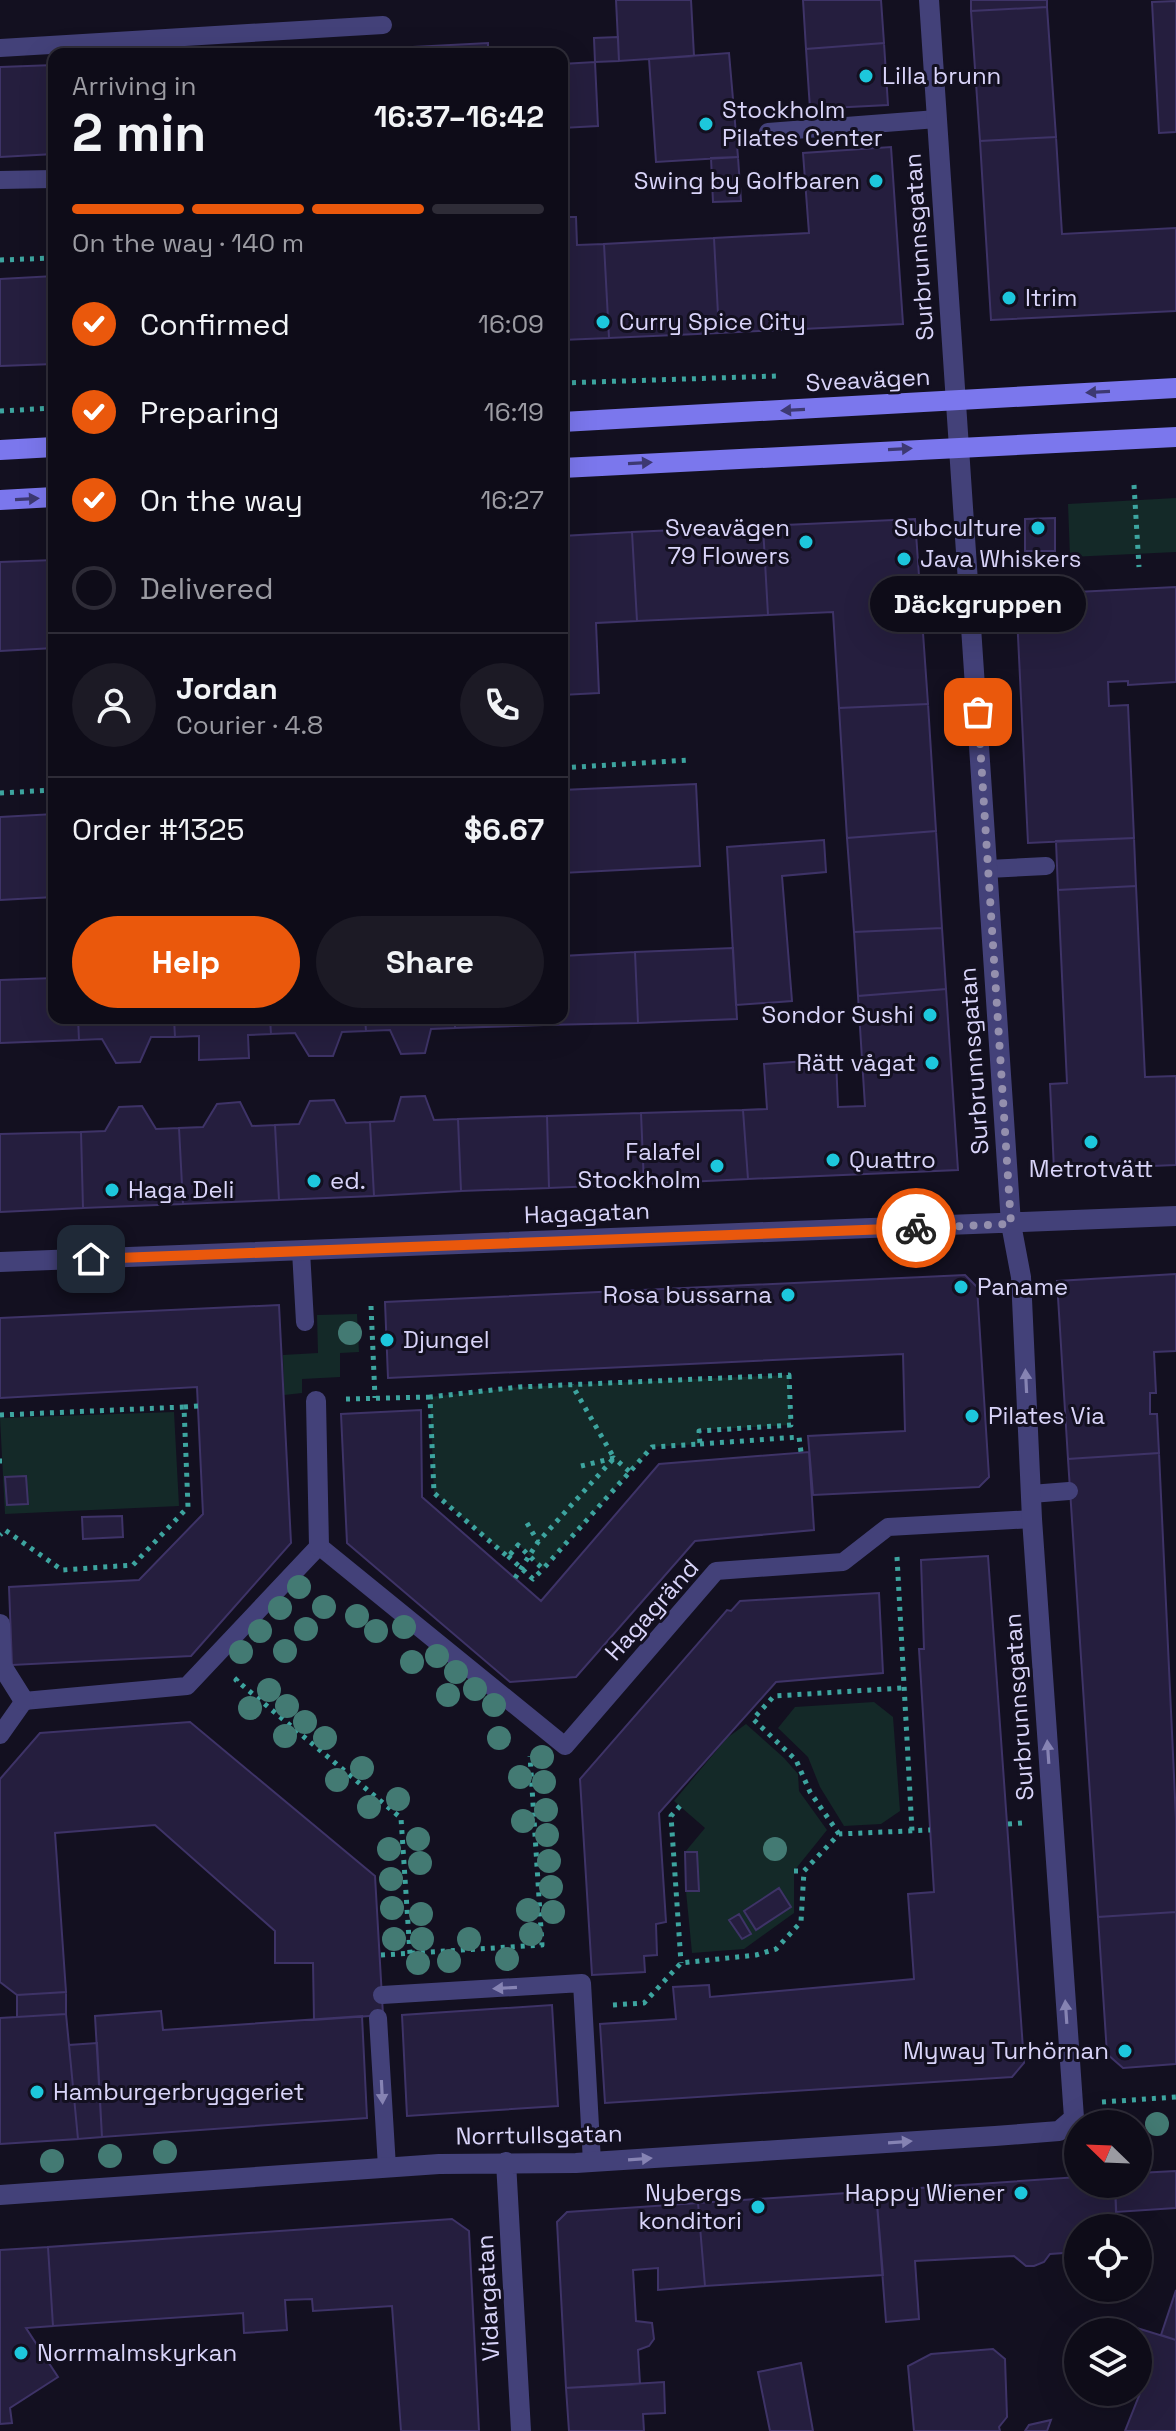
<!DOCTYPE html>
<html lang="en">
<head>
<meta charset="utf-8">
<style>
  body { margin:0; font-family:"Space Grotesk",sans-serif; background:#1c1a25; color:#f1f3f6; height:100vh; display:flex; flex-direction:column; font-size:30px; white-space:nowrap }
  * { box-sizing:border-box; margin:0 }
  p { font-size:26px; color:#9b9ba2 }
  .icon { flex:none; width:44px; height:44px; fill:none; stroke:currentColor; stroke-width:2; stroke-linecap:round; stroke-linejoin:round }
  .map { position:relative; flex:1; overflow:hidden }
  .panel { position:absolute; left:48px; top:48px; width:520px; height:976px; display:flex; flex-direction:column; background:#0e0c18; border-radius:16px; box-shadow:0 8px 32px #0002,0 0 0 2px #2e2c37 }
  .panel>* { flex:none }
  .needle { width:52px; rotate:293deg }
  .controls { position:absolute; left:1064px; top:2110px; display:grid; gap:16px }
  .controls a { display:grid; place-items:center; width:88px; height:88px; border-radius:50%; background:#0e0c18; box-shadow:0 8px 32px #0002,0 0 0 2px #2e2c37; font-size:40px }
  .pin { position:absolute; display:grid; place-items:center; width:68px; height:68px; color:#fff; margin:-34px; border-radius:16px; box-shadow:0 4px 12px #0006 }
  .courier { position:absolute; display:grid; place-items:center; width:80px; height:80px; margin:-40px; border:6px solid #ea580c; border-radius:50%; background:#fff; color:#222; box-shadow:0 2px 10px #0007 }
  .bubble { position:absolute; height:56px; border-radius:28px; background:#0e0c18; box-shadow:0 8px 32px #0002,0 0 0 2px #2e2c37; font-size:26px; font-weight:600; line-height:56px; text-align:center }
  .head em { font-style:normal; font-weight:600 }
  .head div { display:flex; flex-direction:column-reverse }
  .head { display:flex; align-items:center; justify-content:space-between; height:136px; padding:0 24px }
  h1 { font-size:52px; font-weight:600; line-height:60px }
  .bar { display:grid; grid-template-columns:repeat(4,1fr); gap:12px 8px; align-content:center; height:96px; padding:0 24px }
  .bar i { height:10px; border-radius:6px; background:#2e2c37 }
  .bar .on { background:#ea580c }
  .bar p { grid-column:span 4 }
  .line { display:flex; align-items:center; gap:20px; padding:0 24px; border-top:2px solid #2e2c37 }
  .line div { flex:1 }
  .round { display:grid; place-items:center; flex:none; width:84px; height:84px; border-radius:42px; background:#1c1a25 }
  ol { padding:0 24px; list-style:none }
  li { display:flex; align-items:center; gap:24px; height:88px }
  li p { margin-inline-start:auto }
  li .icon { padding:8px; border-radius:50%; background:#ea580c; color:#fff; stroke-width:4 }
  li:last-child { color:#9b9ba2 }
  li i { width:44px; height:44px; border:4px solid #2e2c37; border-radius:50% }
  .cta { display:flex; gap:16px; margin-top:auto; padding:16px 24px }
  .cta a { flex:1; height:92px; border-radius:48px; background:#ea580c; color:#fff; font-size:32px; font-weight:600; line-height:92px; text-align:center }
  .cta a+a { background:#1c1a25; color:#f1f3f6 }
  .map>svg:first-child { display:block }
  .green { fill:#142928 }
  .building { fill:#251e3e; stroke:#3e3367; stroke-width:2 }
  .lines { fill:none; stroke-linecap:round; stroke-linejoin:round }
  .path { stroke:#3da49f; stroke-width:5; stroke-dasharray:4 6; stroke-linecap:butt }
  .service { stroke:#434179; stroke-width:18 }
  .pedestrian { stroke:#434179; stroke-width:20 }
  .minor { stroke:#434179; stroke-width:20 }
  .secondary { stroke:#7b77ed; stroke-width:20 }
  .tree { fill:#437a73 }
  .oneway { fill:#3d3972 }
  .oneway2 { fill:#8683b3 }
  .done { stroke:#948fad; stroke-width:8; stroke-dasharray:0 14.4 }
  .route { stroke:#ea580c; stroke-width:10 }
  .poi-dot { fill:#1dc7dc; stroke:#131020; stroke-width:3 }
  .labels { text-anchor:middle; stroke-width:6; stroke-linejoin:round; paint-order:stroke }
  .poi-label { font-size:24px; fill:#d9d4f9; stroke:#131020; text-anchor:start }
  .street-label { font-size:24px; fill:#d9d4f9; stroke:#131020 }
</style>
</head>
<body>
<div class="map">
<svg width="1176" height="2431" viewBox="0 0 1176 2431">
  <rect width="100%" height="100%" fill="#131020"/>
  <path class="green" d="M1176 498V552L1070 557 1068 504Z
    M357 1314 359 1352 340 1353V1377L302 1379V1393L284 1395 283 1355 318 1353 317 1315Z
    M789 1375 791 1425 699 1430 700 1444 652 1447 543 1569 519 1545 508 1557 434 1493 430 1397 520 1387Z
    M174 1412 179 1506 5 1514 0 1418Z
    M874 1702 893 1717 900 1811 881 1824 844 1826 820 1787 808 1757 778 1728 795 1707Z
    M746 1724 784 1758 798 1774 799 1791 827 1830 794 1871V1913L744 1949 692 1953 686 1891 699 1890 697 1852H685L705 1828 674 1801 727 1738Z"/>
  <path class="building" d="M616 0H691L694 56 619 61Z
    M803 0H881L884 43 806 49Z
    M971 0H1047V7L971 11Z
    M1176 1V132L1159 133 1152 2Z
    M1047 7 1056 137 980 141 971 11Z
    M618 37 619 61 595 62 594 38Z
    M488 43V54H376L375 49Z
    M884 43 888 105 810 109 806 49Z
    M375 49 376 54H270Z
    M729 53 738 157 656 162 649 59Z
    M595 62 598 126 562 128V64Z
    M54 65V154L0 157V67Z
    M1056 137 1062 234 1176 228V311L991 320 980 141Z
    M891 147 903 324 719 333 714 238 809 233 803 153Z
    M738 157 741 201 713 202 711 158Z
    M562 217H576L577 245 604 244 609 338 562 340Z
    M714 238 719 333 609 338 604 244Z
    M54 276V364L0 366V279Z
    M1055 518V551H1025V519Z
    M915 519 928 704 839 708 833 612 768 615 763 526Z
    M763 526 768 615 637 621 632 532Z
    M632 532 637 621 596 623 599 693 562 695V536Z
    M54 560V648L0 651V562Z
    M1176 587V682L1128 685V681L1108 682 1109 706 1128 705 1134 838 1028 843 1016 595Z
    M928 704 936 831 847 838 839 708Z
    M696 784 700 866 562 873V790Z
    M54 814V897L0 900V817Z
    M936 831 942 928 854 932 847 838Z
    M1134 838 1136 886 1058 890 1056 841Z
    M824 840 826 872 782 876 792 1001 736 1005 727 847Z
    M1136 886 1145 1077 1176 1076V1165L1054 1170 1050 1084 1067 1083 1058 890Z
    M942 928 946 989 858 996 854 932Z
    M733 948 737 1019 638 1023 635 952Z
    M635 952 638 1023 543 1025V1018H562V956Z
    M54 978V1018H78L79 1040 0 1043V980Z
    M946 989 958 1170 748 1179 743 1110 767 1109 764 1064 836 1059 838 1107 865 1106 858 996Z
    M78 1018H174L175 1037H151L140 1062 116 1063 102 1039 79 1040Z
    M174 1018H270L271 1034 248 1035 249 1058 199 1060V1036L175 1037Z
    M270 1018H365L366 1031 342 1032 333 1056H309L295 1033 271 1034Z
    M365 1018H455V1028L431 1029 425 1053 401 1054 390 1030 366 1031Z
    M455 1018H543V1025L455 1028Z
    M425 1096 434 1120 458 1119 461 1191 374 1196 370 1122 394 1121 401 1097Z
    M334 1100 346 1123 370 1122 374 1196 279 1200 275 1125 299 1124 310 1101Z
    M240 1102 252 1126 275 1125 279 1200 183 1204 179 1128 203 1127 217 1104Z
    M142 1106 156 1129 179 1128 183 1204 83 1208 81 1132 105 1131 119 1107Z
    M743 1110 748 1179 644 1184 641 1113Z
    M641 1113 644 1184 549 1188 547 1116Z
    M547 1116 549 1188 461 1191 458 1119Z
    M81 1132 83 1208 0 1212V1134Z
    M1176 1274V1351L1154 1352 1156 1393H1150V1414H1157L1159 1453 1068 1459 1057 1281Z
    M965 1275 977 1287 989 1477 979 1487 813 1495 808 1436 905 1431 903 1354 388 1378 385 1302Z
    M279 1305 291 1543 191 1656 12 1665 9 1587 139 1580 203 1514 197 1387 0 1398V1318Z
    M421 1410 422 1497 541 1601 659 1464 809 1452 814 1530 695 1541 576 1677 510 1682 347 1543 341 1414Z
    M1159 1453 1176 1819V1912L1098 1917 1068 1459Z
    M26 1476 28 1504 7 1505 5 1477Z
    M122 1516 123 1537 83 1539 82 1517Z
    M988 1556 1024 2063 1012 2077 605 2103 600 2024 676 2019 673 1987 709 1985 710 1997 914 1979 908 1894 934 1892 919 1649H924L921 1560Z
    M879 1593 883 1673 776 1682 659 1813 666 1922 656 1924 657 1955 644 1956 645 1972 592 1975 580 1779 727 1610 731 1611 740 1601Z
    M190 1722 375 1876 383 2015 314 2020 313 1963H275V1931L155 1825 55 1833 66 1992 17 1995 0 1982V1779L40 1733Z
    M685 1852H697L699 1891H686Z
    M779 1888 791 1907 756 1930 744 1911Z
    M1176 1912V2064L1123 2068 1107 2054 1098 1917Z
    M739 1914 751 1934 742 1939 729 1920Z
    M66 1992V2014L17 2017V1995Z
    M552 2005 558 2106 407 2116 402 2015Z
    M161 2011 163 2030 362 2016 367 2118 102 2137 95 2016Z
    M66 2014 78 2139 0 2144V2018Z
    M97 2043 102 2137 78 2139 69 2045Z
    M1176 2171V2208L1116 2212 1115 2184H1138V2173Z
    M1078 2177V2184H1115L1117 2228H1078V2252L1050 2254 1044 2262 1034 2266H1026L1014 2256 915 2261 919 2319 886 2322 876 2191Z
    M876 2191 883 2275 705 2286 698 2203Z
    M698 2203 705 2286 658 2290V2268L633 2270 636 2321 652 2323 654 2339 649 2346 638 2350 640 2384 566 2388 557 2222 567 2212Z
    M452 2219 469 2231 479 2431H401L392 2306 313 2311 312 2299 285 2300 287 2330 244 2333 243 2313 53 2326 48 2247Z
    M48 2247 53 2326 26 2328 58 2377 10 2408 12 2423 0 2424V2250Z
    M1176 2290V2340L1161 2335Z
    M1103 2328H1137L1176 2340V2431H1125L1152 2363 1138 2358V2332H1103Z
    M993 2349 1005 2359 1007 2417 999 2427 1000 2431H914L908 2366 931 2354Z
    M801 2363 813 2431H770L758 2372Z
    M664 2382 665 2413 643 2414 644 2431H569L566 2388Z
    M1051 2420 1047 2431H1025L1029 2425Z"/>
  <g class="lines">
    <path class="path" d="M0 260 54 258
      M562 383 777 376
      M0 411 54 408
      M1134 485 1139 567
      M562 768 688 760
      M0 793 54 790
      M371 1306 375 1398
      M789 1375 791 1425 699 1431 700 1444 652 1447 543 1569 518 1545 508 1557 434 1493 430 1397 519 1387Z
      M346 1399 432 1397
      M184 1407 198 1406
      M0 1415 184 1407 188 1507 133 1565 62 1570 5 1530 0 1535
      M700 1444 799 1437 801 1452
      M0 1461H2
      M581 1466 614 1458 630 1472
      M527 1523 538 1542
      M508 1556 533 1579 544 1568
      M897 1557 912 1831
      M515 1578 538 1542 614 1458 572 1385
      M238 1678 236 1680 401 1818 410 1954
      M680 1806 671 1816 681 1963
      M1008 1824 1022 1823
      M839 1834 810 1792 796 1760 753 1719 774 1696 903 1688
      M794 1871H804
      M381 1955 542 1945 530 1756
      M613 2005 644 2003 681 1963 756 1955 776 1949 801 1922 804 1871 839 1834 930 1830
      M1102 2102 1176 2097"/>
    <path class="service" d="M0 48 383 25
      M768 132 937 119
      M0 180 54 179
      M988 869 1046 866
      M301 1251 305 1322
      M1031 1494 1069 1491
      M0 1735 24 1701 187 1686 319 1546 565 1746 716 1571 843 1562 888 1527 1032 1519
      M382 1995 582 1983 592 2162
      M378 2018 387 2167"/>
    <path class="pedestrian" d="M316 1401 319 1546
      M0 1624 2 1666 24 1701"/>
    <path class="minor" d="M0 1262 1176 1216
      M506 2162 521 2431
      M0 2195 439 2164 576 2163 995 2136 1059 2131 1074 2118 1032 1519 1021 1277 1011 1224 929 0"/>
    <path class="secondary" d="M562 422 1176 388
      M0 450 54 447
      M562 468 1176 437
      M0 500 54 497"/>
  </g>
  <g class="tree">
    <circle cx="350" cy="1333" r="12"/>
    <circle cx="299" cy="1587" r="12"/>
    <circle cx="324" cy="1607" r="12"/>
    <circle cx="280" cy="1608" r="12"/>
    <circle cx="357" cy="1616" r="12"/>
    <circle cx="404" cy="1627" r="12"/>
    <circle cx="306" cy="1629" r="12"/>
    <circle cx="260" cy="1631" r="12"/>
    <circle cx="376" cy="1631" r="12"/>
    <circle cx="285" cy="1651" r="12"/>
    <circle cx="241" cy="1652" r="12"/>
    <circle cx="437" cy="1656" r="12"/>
    <circle cx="412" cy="1662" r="12"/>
    <circle cx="456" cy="1672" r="12"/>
    <circle cx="475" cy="1689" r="12"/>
    <circle cx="269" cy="1690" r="12"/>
    <circle cx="448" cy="1695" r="12"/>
    <circle cx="494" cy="1705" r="12"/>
    <circle cx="287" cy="1706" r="12"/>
    <circle cx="250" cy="1708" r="12"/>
    <circle cx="305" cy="1722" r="12"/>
    <circle cx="285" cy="1736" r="12"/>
    <circle cx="325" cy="1738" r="12"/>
    <circle cx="499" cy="1738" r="12"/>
    <circle cx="542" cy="1757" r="12"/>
    <circle cx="362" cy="1768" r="12"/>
    <circle cx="520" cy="1777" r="12"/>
    <circle cx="337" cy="1780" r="12"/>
    <circle cx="544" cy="1782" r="12"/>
    <circle cx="398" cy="1799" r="12"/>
    <circle cx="369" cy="1807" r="12"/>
    <circle cx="546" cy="1810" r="12"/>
    <circle cx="523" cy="1821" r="12"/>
    <circle cx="547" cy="1835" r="12"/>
    <circle cx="418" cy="1839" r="12"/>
    <circle cx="389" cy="1849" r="12"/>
    <circle cx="775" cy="1849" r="12"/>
    <circle cx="549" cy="1861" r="12"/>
    <circle cx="420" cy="1863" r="12"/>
    <circle cx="391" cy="1879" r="12"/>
    <circle cx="551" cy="1887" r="12"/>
    <circle cx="392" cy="1908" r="12"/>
    <circle cx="528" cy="1910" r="12"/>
    <circle cx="553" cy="1912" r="12"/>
    <circle cx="421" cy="1914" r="12"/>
    <circle cx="531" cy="1934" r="12"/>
    <circle cx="394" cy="1939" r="12"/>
    <circle cx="422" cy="1939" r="12"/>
    <circle cx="469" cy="1939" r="12"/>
    <circle cx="507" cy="1959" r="12"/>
    <circle cx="449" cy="1961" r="12"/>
    <circle cx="418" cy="1963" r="12"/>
    <circle cx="1157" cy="2124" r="12"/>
    <circle cx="165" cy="2152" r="12"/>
    <circle cx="110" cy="2156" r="12"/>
    <circle cx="52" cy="2161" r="12"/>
  </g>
  <defs><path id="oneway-solid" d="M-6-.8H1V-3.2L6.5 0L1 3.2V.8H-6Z" transform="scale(2)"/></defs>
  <g class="oneway">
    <use href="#oneway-solid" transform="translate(1098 392) rotate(177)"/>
    <use href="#oneway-solid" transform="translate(793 410) rotate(177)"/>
    <use href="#oneway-solid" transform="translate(900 449) rotate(-3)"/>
    <use href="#oneway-solid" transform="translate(640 463) rotate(-3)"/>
    <use href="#oneway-solid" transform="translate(27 499) rotate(-3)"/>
  </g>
  <g class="oneway2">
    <use href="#oneway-solid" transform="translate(1026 1381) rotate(-93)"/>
    <use href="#oneway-solid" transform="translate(1048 1752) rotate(-94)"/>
    <use href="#oneway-solid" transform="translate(505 1988) rotate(177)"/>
    <use href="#oneway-solid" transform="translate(1066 2012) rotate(-94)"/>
    <use href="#oneway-solid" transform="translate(382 2092) rotate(87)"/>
    <use href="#oneway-solid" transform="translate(900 2142) rotate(-4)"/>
    <use href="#oneway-solid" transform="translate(640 2159) rotate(-4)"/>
  </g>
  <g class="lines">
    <path class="done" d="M916 1228 1011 1224 978 712"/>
    <path class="route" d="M91 1259 916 1228"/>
  </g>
  <g class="poi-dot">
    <circle cx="866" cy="76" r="8"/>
    <circle cx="706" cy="124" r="8"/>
    <circle cx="876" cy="181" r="8"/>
    <circle cx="1009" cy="298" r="8"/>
    <circle cx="603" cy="322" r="8"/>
    <circle cx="1038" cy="528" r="8"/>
    <circle cx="806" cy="542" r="8"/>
    <circle cx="904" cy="559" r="8"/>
    <circle cx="930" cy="1015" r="8"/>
    <circle cx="932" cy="1063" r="8"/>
    <circle cx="1091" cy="1142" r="8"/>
    <circle cx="833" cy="1160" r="8"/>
    <circle cx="717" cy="1166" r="8"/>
    <circle cx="314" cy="1181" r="8"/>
    <circle cx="112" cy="1190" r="8"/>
    <circle cx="961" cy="1287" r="8"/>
    <circle cx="788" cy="1295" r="8"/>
    <circle cx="387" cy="1340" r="8"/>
    <circle cx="972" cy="1416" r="8"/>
    <circle cx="1125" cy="2051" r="8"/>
    <circle cx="37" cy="2092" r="8"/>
    <circle cx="1021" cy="2193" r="8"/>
    <circle cx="758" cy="2207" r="8"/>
    <circle cx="21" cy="2353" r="8"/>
  </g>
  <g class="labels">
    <g class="poi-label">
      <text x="882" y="84">Lilla brunn</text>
      <text x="722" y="118">Stockholm<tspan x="722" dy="28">Pilates Center</tspan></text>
      <text x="860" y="189" text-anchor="end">Swing by Golfbaren</text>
      <text x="1025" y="306">Itrim</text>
      <text x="619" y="330">Curry Spice City</text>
      <text x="790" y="536" text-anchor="end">Sveavägen<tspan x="790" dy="28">79 Flowers</tspan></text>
      <text x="1022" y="536" text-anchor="end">Subculture</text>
      <text x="920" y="567">Java Whiskers</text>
      <text x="914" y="1023" text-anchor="end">Sondor Sushi</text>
      <text x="916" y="1071" text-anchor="end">Rätt vågat</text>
      <text x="701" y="1160" text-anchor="end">Falafel<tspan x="701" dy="28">Stockholm</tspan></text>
      <text x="849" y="1168">Quattro</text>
      <text x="1091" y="1177" text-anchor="middle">Metrotvätt</text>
      <text x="330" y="1189">ed.</text>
      <text x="128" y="1198">Haga Deli</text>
      <text x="977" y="1295">Paname</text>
      <text x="772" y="1303" text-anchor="end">Rosa bussarna</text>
      <text x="403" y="1348">Djungel</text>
      <text x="988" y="1424">Pilates Via</text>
      <text x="1109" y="2059" text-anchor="end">Myway Turhörnan</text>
      <text x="53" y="2100">Hamburgerbryggeriet</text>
      <text x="742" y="2201" text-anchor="end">Nybergs<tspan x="742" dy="28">konditori</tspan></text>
      <text x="1005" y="2201" text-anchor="end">Happy Wiener</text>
      <text x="37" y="2361">Norrmalmskyrkan</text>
    </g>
    <g class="street-label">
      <text transform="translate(919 247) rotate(-94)" y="8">Surbrunnsgatan</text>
      <text transform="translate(868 380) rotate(-3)" y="8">Sveavägen</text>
      <text transform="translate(974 1061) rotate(-94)" y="8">Surbrunnsgatan</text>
      <text transform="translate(587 1213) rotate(-2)" y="8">Hagagatan</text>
      <text transform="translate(652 1610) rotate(-48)" y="8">Hagagränd</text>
      <text transform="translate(1019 1707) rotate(-94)" y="8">Surbrunnsgatan</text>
      <text transform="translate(539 2135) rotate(-1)" y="8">Norrtullsgatan</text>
      <text transform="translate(488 2298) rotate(-93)" y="8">Vidargatan</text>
    </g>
  </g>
</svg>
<div class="controls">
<a><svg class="needle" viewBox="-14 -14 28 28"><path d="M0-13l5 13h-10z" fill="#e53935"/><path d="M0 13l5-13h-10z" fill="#9b9ba2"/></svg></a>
<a><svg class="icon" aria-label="locate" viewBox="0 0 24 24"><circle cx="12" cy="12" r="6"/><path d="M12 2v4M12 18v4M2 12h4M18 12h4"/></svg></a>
<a><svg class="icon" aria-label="layers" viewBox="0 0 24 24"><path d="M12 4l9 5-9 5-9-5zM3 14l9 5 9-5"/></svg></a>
</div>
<div class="pin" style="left:978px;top:712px;background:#ea580c"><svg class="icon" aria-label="bag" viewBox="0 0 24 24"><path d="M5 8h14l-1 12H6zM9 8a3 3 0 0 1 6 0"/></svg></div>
<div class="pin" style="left:91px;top:1259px;background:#1f2937"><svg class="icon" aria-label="home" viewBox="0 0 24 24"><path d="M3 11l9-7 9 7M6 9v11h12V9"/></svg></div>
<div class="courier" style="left:916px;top:1228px"><svg class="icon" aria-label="bike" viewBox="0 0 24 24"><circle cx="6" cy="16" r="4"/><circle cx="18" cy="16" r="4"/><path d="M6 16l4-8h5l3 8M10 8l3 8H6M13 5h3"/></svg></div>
<div class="bubble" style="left:870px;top:576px;width:216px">Däckgruppen</div>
<section class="panel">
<div class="head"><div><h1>2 min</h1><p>Arriving in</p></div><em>16:37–16:42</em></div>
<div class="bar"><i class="on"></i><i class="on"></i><i class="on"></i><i></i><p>On the way · 140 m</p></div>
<ol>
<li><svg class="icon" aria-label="check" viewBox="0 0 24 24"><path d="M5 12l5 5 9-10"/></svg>Confirmed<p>16:09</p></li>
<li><svg class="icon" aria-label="check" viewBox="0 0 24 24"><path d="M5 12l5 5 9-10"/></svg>Preparing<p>16:19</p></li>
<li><svg class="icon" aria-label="check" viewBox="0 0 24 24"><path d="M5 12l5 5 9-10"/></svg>On the way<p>16:27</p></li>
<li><i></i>Delivered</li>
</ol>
<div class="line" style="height:144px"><a class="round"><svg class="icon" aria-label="person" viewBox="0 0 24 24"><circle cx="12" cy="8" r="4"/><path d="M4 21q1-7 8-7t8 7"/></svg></a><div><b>Jordan</b><p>Courier · 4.8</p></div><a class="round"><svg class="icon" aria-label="phone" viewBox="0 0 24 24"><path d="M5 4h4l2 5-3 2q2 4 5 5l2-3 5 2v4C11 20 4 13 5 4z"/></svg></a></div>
<div class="line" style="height:104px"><div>Order #1325</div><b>$6.67</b></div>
<div class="cta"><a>Help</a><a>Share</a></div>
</section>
</div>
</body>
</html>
